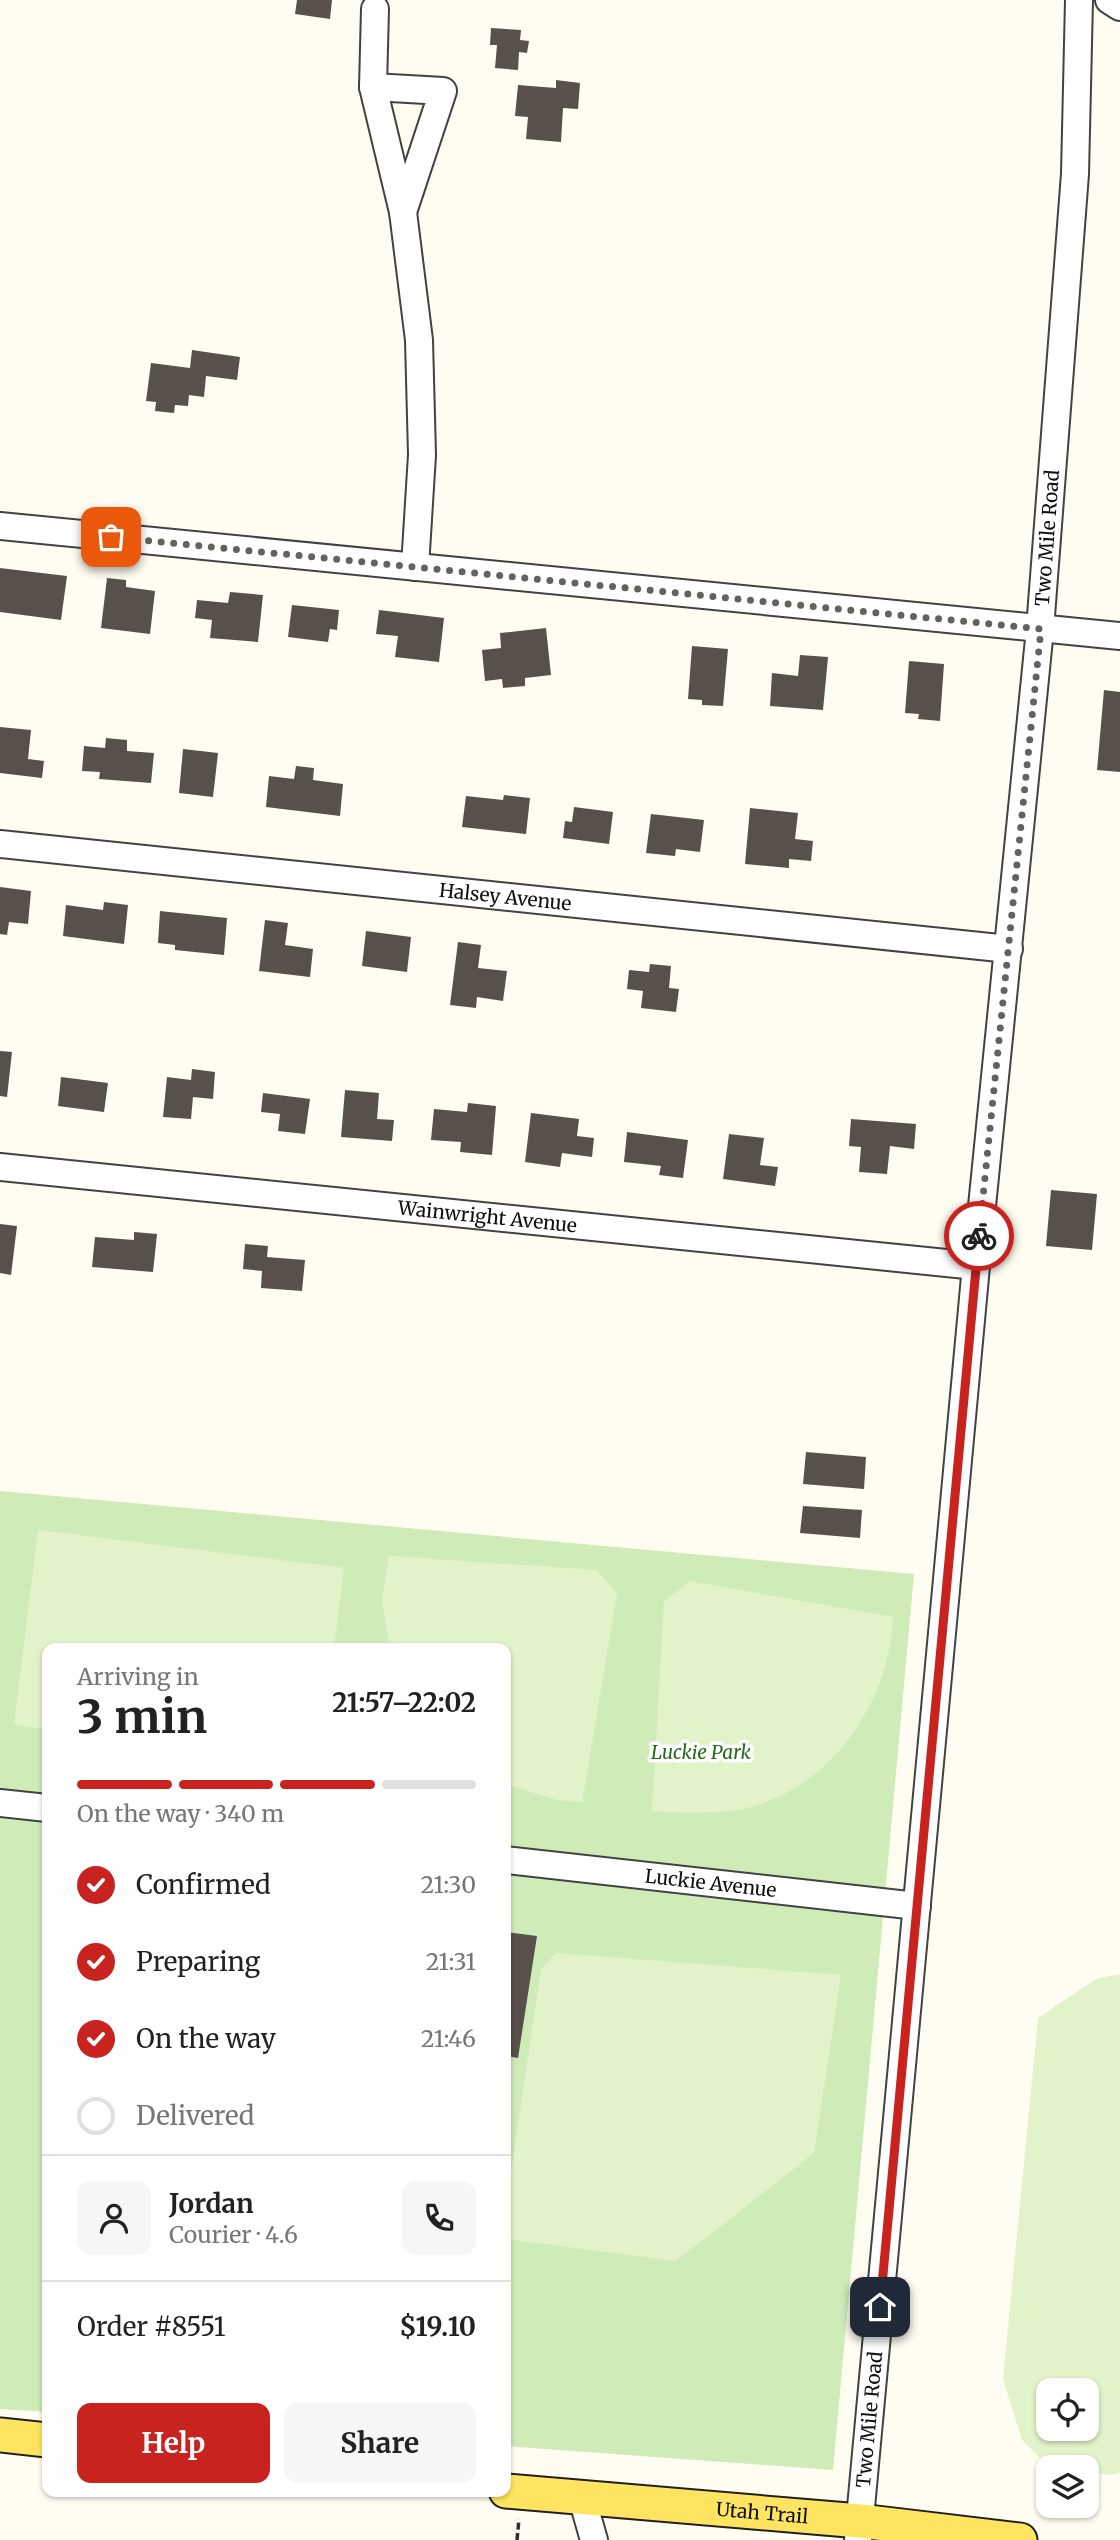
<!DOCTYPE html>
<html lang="en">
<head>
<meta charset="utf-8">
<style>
  body { margin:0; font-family:Merriweather,serif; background:#f6f6f6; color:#222; height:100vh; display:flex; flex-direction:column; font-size:26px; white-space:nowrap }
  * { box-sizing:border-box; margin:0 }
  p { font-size:23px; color:#767676 }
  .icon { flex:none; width:38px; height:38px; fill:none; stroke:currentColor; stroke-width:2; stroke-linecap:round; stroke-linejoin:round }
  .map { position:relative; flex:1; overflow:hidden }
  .details { position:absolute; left:42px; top:1643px; width:469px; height:854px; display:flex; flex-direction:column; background:#fff; border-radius:14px; box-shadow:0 2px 5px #0004 }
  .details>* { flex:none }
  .buttons { position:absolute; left:1036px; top:2378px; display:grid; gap:14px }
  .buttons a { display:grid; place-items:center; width:63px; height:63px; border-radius:14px; background:#fff; box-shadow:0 2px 5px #0004; font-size:35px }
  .pin { position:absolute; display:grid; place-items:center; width:60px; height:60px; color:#fff; margin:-30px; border-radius:14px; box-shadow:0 4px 10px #0006 }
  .courier { position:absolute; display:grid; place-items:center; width:70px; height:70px; margin:-35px; border:5px solid #c8231e; border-radius:50%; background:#fff; color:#222; box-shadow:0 2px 9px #0007 }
  .head em { font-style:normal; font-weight:700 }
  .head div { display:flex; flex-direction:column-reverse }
  .head { display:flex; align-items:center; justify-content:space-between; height:119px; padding:0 35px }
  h1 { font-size:46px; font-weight:700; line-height:52px }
  .bar { display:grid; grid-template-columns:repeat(4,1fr); gap:10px 7px; align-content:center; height:84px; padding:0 35px }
  .bar i { height:9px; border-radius:5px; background:#e0e0e0 }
  .bar .active { background:#c8231e }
  .bar p { grid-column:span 4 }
  .line { display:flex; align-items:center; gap:18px; padding:0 35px; border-top:2px solid #e0e0e0 }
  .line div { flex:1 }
  .round { display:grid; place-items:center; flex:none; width:74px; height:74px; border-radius:14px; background:#f6f6f6 }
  ol { padding:0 35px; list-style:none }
  li { display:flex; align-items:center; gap:21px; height:77px }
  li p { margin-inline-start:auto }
  li .icon { padding:7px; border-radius:50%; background:#c8231e; color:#fff; stroke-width:4 }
  li:last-child { color:#767676 }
  li i { width:38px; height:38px; border:4px solid #e0e0e0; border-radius:50% }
  .button { display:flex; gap:14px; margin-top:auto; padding:14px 35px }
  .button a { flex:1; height:80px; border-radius:14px; background:#c8231e; color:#fff; font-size:28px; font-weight:700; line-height:80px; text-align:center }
  .button a+a { background:#f6f6f6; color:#222 }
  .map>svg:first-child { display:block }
  .green { fill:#cfecb8 }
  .pitch { fill:#e2f3ca; fill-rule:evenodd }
  .building { fill:#58514b }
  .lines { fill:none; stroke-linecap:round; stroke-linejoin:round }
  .minor-casing { stroke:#424242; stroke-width:30 }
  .major-casing { stroke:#202020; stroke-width:37 }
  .path { stroke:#313131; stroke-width:3.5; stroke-dasharray:7 3.5; stroke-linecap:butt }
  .minor { stroke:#fff; stroke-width:26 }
  .major { stroke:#ffe461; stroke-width:33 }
  .done { stroke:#63625e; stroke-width:7; stroke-dasharray:0 12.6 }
  .route { stroke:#c8231e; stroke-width:9 }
  .labels { text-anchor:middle; stroke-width:7; stroke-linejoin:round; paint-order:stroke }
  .street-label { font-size:19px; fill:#0f0f0f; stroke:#fff }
  .park-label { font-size:19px; font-style:italic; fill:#256b1b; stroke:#fff }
</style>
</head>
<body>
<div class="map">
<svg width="1120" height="2540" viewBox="0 0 1120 2540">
  <rect width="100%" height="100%" fill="#fffdf1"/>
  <path class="green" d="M0 1491 914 1574 833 2470 506 2446V1648H47V2412L0 2409Z"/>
  <path class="pitch" d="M38 1530 344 1568 334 1648H47V1729L14 1725Z
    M389 1556 597 1570 617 1594 582 1802 557 1800 506 1784V1648H390L382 1601Z
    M689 1581 893 1617C890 1697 838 1779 758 1805 725 1815 686 1813 652 1811L664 1602Z
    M556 1953 841 1975 814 2153 676 2261 506 2239V2206L541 1969Z
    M1120 1974V2472L1111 2475 1087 2472V2468L1047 2465 1022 2440 1003 2379 1038 2018 1096 1979ZM1048 2390H1087V2429H1048Z"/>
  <path class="building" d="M297 0H332L330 19 295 14Z
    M491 28 521 30 520 40 529 41 527 53 519 52 518 70 495 68 497 45H490Z
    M556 80 580 83 578 109 563 108 561 142 526 139 528 117 515 116 518 85 556 88Z
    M192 350 240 357 237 380 206 376 204 397 189 395 188 406 175 405 174 413 155 411 156 402 146 401 151 363 190 368Z
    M0 568 67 576 61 620 0 612Z
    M107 578 126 580V587L155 591 150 634 101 628Z
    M230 592 263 595 258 642 210 638 212 620 195 618 197 600 228 603Z
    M292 605 339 610 337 630 330 629 328 642 288 637Z
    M379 610 444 618 439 662 395 657 398 636 376 634Z
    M546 628 551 675 525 678V686L503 688 502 679 485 681 482 650 501 648 500 633Z
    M692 646 728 649 723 706 702 705V700L688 699Z
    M800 655 828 657 823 710 770 706 772 673 798 676Z
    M909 661 944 664 940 721 918 719 919 714 905 713Z
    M1104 690 1120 692V772L1097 770Z
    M0 727 31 730 28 759 44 761 42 778 0 773Z
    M106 738 127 740V751L154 753 151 783 99 779 100 772 82 771 84 746 105 748Z
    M183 749 218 753 213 797 179 793Z
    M296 766 314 768 313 780 343 784 340 816 266 807 269 776 294 779Z
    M504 795 530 798 526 834 462 827 466 796 503 800Z
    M574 807 613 812 609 844 563 838 565 821 572 822Z
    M750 808 798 813 795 839 813 841 811 861 789 859V868L745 864Z
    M651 814 704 820 700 852 676 849 675 856 646 853Z
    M0 887 31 891 28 924 9 922 7 935 0 934Z
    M104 902 128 905 124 944 63 936 66 905 103 910Z
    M160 911 227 918 224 955 175 950V945L158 943Z
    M265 920 288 923 285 945 313 949 310 977 259 971Z
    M366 931 411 937 407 972 362 966Z
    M458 942 481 945 478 968 507 971 503 1001 477 997 476 1008 450 1005Z
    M650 964 671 966 669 988 679 989 676 1012 641 1008 643 991 627 989 629 970 649 972Z
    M0 1051 12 1052 7 1097 0 1096Z
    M192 1069 215 1072 213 1099 193 1097 191 1119 163 1117 167 1077 191 1080Z
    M61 1077 108 1083 104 1112 58 1106Z
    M345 1090 379 1093 377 1119 394 1120 392 1141 341 1137Z
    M263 1093 310 1099 305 1134 278 1131 280 1114 261 1112Z
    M468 1103 496 1106 492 1155 460 1152 461 1142 431 1140 434 1109 467 1112Z
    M531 1113 579 1119 577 1136 594 1138 592 1157 562 1153 560 1167 525 1162Z
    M851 1119 916 1124 914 1149 890 1146 887 1174 859 1172 861 1147 849 1146Z
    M627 1132 688 1140 683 1178 659 1175 661 1166 624 1162Z
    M729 1134 764 1138 760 1165 778 1167 775 1186 723 1179Z
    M1051 1190 1097 1194 1092 1250 1046 1246Z
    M0 1224 17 1226 11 1275 0 1273Z
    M134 1232 157 1234 153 1272 92 1267 95 1237 134 1240Z
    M245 1244 268 1246 267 1257 305 1260 302 1291 261 1288 262 1271 243 1269Z
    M806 1452 866 1457 864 1489 803 1484Z
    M803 1506 862 1510 860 1538 800 1533Z
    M506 1932 537 1936 518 2058 506 2056Z"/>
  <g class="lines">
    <g class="minor-casing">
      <g id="minor">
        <path d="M1109 0 1120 7"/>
        <path d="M375 9 373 87 403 212 419 340 422 455 415 567"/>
        <path d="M373 87 443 91 403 212"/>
        <path d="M0 526 1120 636"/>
        <path id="s1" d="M0 844 1009 949"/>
        <path id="s2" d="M0 1167 976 1266"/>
        <path d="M0 1803 47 1808"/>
        <path id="s3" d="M506 1860 917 1906"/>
        <path d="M582 2498 594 2540"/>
        <path id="s4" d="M858 2540 976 1266 1040 629 1075 174 1079 0"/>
      </g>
    </g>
    <g class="major-casing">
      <g id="major">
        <path d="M0 2435 47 2440"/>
        <path id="s5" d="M506 2491 860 2521 1020 2540"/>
      </g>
    </g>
    <path class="path" d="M517 2540 519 2519"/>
    <use href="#minor" class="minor"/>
    <use href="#major" class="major"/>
  </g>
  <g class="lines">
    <path class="done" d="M111 537 1041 629 979 1236"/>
    <path class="route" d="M880 2307 979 1236"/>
  </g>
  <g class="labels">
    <g class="street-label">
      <text dy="7" stroke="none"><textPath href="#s4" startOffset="2011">Two Mile Road</textPath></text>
      <text dy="7" stroke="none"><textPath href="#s1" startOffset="508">Halsey Avenue</textPath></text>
      <text dy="7" stroke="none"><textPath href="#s2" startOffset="490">Wainwright Avenue</textPath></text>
      <text dy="7" stroke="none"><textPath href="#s3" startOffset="206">Luckie Avenue</textPath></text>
      <text dy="7" stroke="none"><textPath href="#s4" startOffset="121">Two Mile Road</textPath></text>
      <text dy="7" stroke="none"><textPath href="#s5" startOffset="257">Utah Trail</textPath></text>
    </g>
    <g class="park-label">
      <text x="701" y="1759">Luckie Park</text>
    </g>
  </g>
</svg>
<div class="buttons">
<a><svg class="icon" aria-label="locate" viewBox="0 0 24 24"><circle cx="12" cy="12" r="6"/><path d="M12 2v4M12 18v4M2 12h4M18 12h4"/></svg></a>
<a><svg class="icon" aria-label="layers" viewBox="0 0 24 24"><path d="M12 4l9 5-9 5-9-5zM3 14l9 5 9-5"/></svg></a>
</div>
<div class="pin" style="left:111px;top:537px;background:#ea580c"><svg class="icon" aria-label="bag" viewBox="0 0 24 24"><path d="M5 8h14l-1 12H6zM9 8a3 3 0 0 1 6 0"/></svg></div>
<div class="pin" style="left:880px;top:2307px;background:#1f2937"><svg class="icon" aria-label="home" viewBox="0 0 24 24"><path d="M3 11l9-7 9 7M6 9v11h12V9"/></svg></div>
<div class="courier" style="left:979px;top:1236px"><svg class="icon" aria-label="bike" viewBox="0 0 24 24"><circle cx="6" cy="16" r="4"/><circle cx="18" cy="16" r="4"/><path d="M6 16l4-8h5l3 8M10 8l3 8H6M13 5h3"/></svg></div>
<section class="details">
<div class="head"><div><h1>3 min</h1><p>Arriving in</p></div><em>21:57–22:02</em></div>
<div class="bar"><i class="active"></i><i class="active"></i><i class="active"></i><i></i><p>On the way · 340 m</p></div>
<ol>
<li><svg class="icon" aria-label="check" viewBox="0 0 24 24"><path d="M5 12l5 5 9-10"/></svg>Confirmed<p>21:30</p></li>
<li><svg class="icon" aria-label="check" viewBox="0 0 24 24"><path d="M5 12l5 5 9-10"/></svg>Preparing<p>21:31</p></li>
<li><svg class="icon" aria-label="check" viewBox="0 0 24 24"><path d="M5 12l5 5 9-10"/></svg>On the way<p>21:46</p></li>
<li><i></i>Delivered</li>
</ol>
<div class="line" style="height:126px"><a class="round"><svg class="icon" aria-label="person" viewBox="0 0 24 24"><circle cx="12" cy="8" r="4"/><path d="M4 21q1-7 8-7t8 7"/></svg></a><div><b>Jordan</b><p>Courier · 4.6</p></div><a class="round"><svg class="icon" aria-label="phone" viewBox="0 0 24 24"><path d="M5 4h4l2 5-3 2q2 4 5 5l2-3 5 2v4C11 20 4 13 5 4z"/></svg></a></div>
<div class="line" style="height:91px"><div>Order #8551</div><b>$19.10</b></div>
<div class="button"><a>Help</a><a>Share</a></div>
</section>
</div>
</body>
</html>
